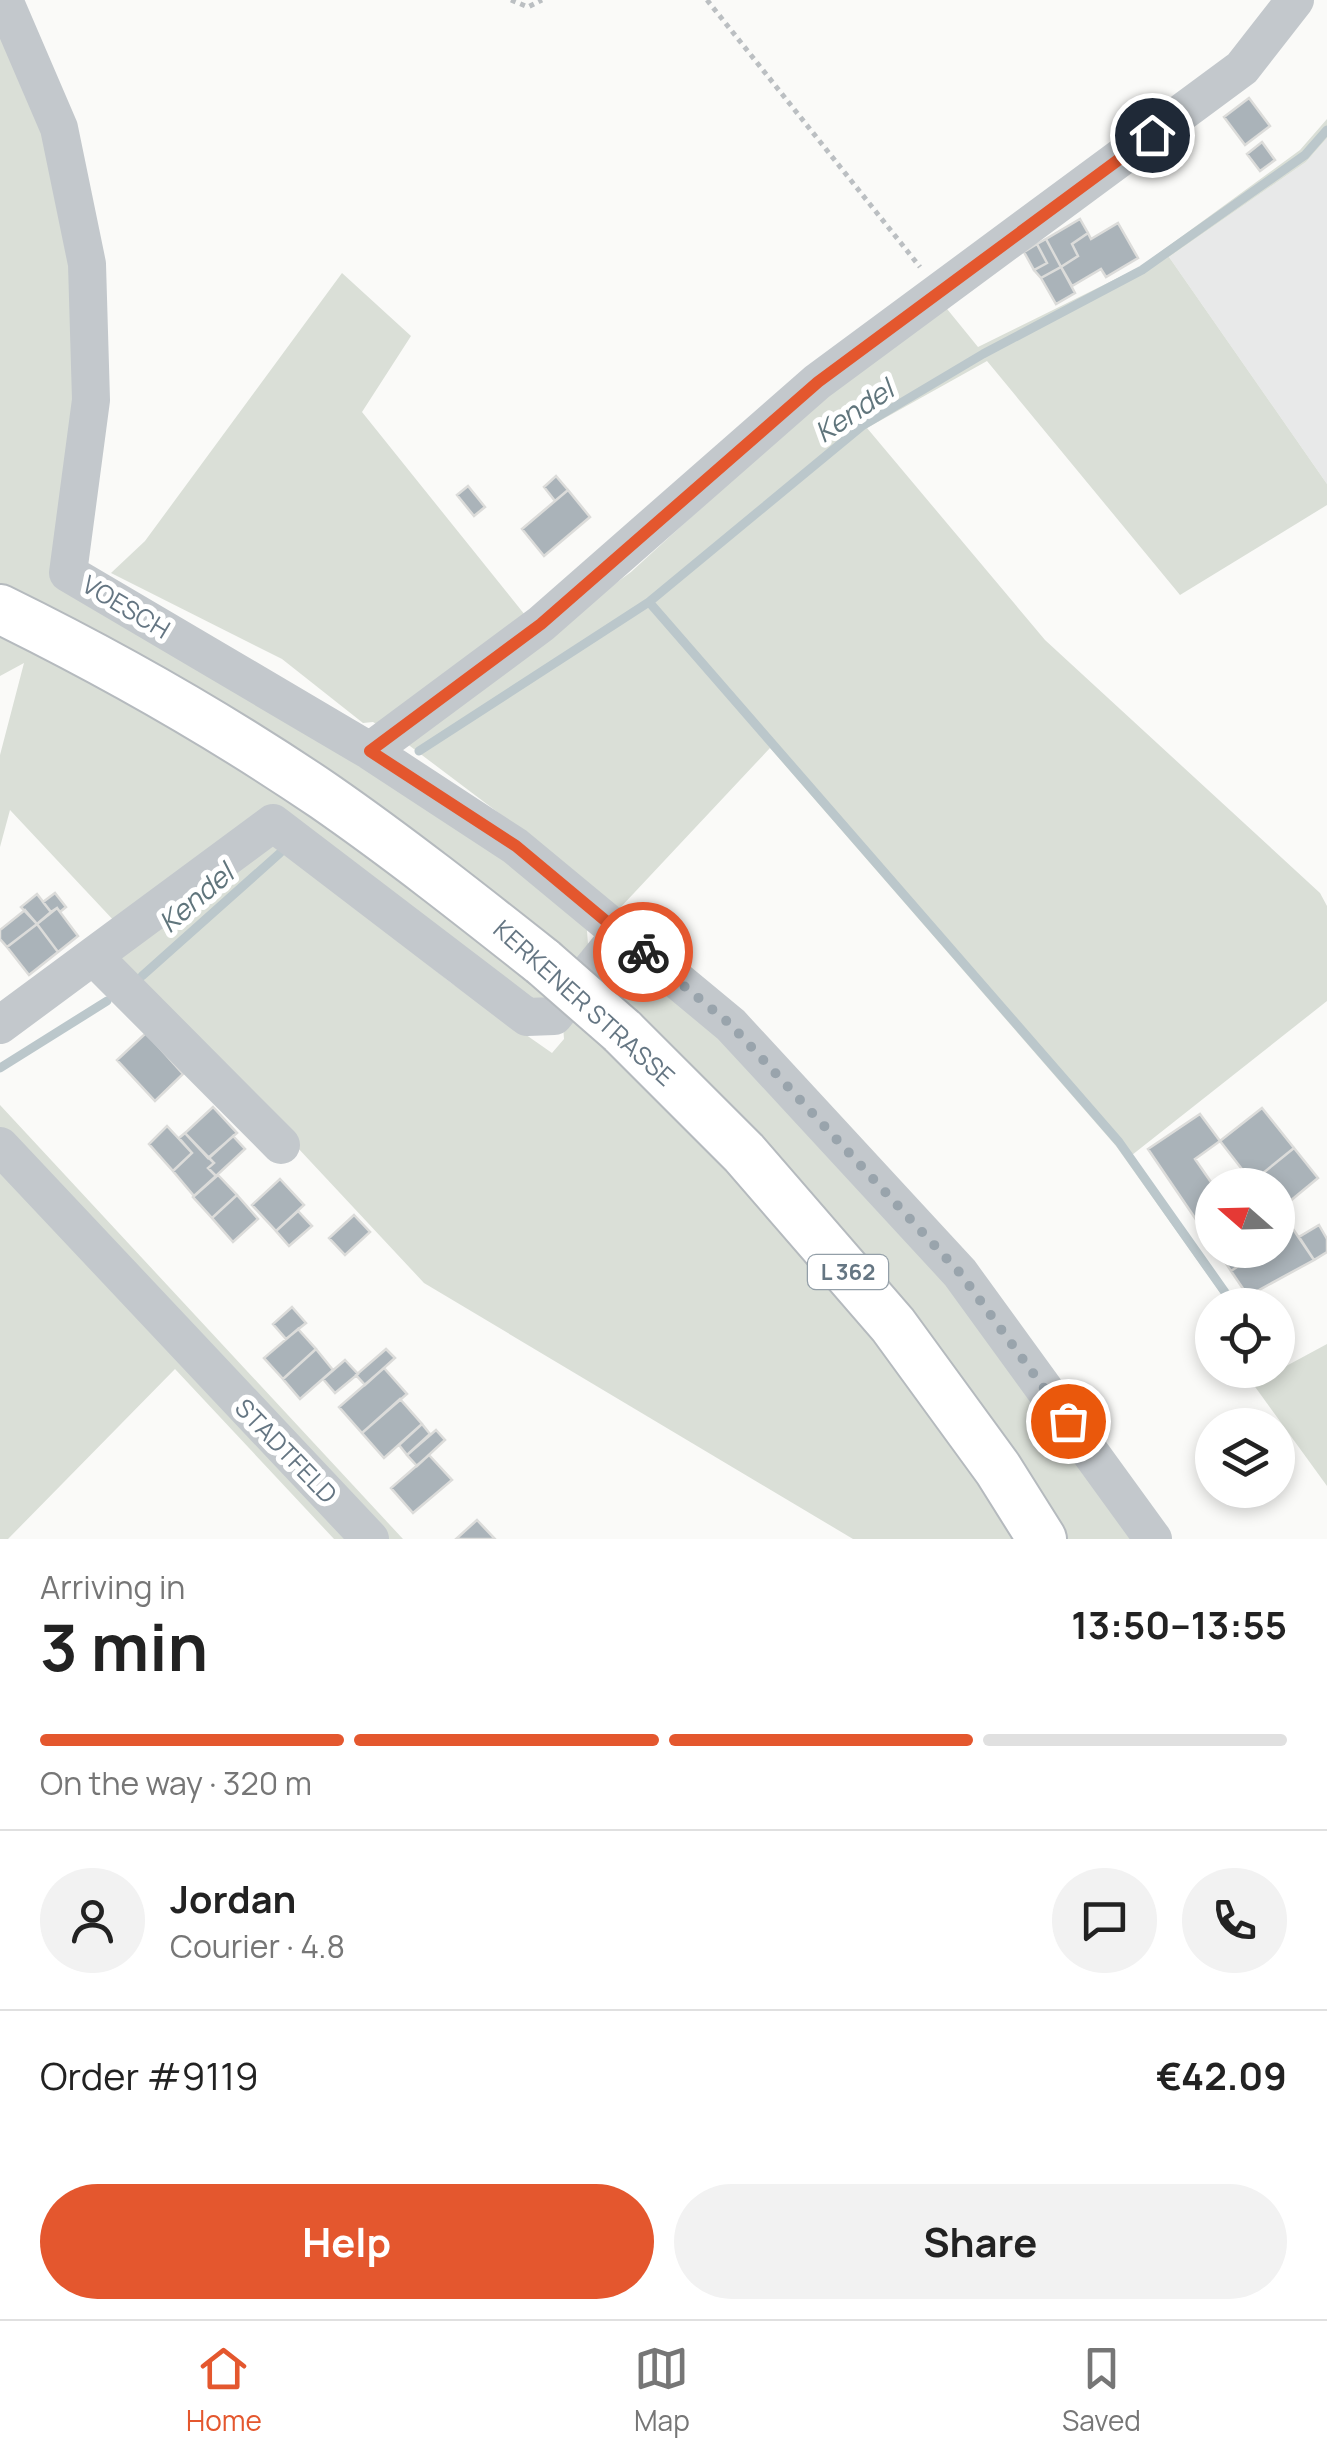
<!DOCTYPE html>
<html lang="en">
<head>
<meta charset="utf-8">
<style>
  body { margin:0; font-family:Manrope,sans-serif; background:#f2f2f2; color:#222; height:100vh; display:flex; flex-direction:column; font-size:38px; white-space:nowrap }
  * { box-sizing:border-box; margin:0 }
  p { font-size:32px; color:#767676 }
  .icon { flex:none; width:55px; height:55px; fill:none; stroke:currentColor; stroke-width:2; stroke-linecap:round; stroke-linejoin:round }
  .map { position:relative; height:1539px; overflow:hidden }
  .panel { display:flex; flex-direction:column; background:#fff; flex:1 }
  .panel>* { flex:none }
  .needle { width:65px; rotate:290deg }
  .controls { position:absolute; left:1195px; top:1168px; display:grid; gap:20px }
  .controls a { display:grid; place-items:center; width:100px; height:100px; border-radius:50%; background:#fff; box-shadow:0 5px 15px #0003; font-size:50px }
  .pin { position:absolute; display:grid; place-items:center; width:85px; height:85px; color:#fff; margin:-42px; border:5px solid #fff; border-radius:50%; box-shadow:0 2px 10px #0007 }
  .courier { position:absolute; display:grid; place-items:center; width:100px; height:100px; margin:-50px; border:8px solid #e4572e; border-radius:50%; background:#fff; color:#222; box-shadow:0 2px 12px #0007 }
  .summary em { font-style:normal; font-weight:700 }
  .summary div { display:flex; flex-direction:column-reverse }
  .summary { display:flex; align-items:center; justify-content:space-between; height:170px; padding:0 40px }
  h1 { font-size:65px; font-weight:700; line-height:75px }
  .bar { display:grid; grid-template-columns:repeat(4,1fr); gap:15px 10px; align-content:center; height:120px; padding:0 40px }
  .bar i { height:12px; border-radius:8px; background:#e0e0e0 }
  .bar .selected { background:#e4572e }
  .bar p { grid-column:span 4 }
  .line { display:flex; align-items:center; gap:25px; padding:0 40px; border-top:2px solid #e0e0e0 }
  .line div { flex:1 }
  .round { display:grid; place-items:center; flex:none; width:105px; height:105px; border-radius:52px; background:#f2f2f2 }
  .action { display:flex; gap:20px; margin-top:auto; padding:20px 40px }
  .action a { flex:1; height:115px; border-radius:60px; background:#e4572e; color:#fff; font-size:40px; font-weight:700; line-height:115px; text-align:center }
  .action a+a { background:#f2f2f2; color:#222 }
  .tab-bar { display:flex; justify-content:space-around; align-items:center; height:140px; border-top:2px solid #e0e0e0; background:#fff; font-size:28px; color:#767676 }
  .tab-bar a { display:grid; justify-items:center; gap:5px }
  .tab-bar .selected { color:#e4572e }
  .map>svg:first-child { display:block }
  .built { fill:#e8e9e9 }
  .green { fill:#dadfd7 }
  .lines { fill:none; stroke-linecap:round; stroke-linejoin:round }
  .stream { stroke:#bbc7cb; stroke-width:9 }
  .building { fill:#aab3b9; stroke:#dcdcda; stroke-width:2.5 }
  .major-casing { stroke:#b5babe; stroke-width:52 }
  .path { stroke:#bbbfc2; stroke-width:5; stroke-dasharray:5 5; stroke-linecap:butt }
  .minor { stroke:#c3c8cc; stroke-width:38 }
  .major { stroke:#fff; stroke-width:48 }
  .major-bridge-casing { stroke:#b5babe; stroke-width:52; stroke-linecap:butt }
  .major-bridge { stroke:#fff; stroke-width:48 }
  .done { stroke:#99a4ac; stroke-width:10; stroke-dasharray:0 18 }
  .route { stroke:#e4572e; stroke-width:12 }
  .labels { text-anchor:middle; stroke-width:10; stroke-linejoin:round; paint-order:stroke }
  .shield { fill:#fff; stroke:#939fa8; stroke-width:2.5 }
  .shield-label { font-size:22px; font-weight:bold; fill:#657683 }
  .street-label { font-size:25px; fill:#657683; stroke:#fff }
  .water-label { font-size:28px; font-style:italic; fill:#60757c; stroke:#fff }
</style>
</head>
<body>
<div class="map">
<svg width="1327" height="1539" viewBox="0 0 1327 1539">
  <rect width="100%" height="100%" fill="#fafaf8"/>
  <path class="built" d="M1327 138V484L1169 257 1306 162Z"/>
  <path class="green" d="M0 18 55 136 82 338 54 581 166 643 503 855 586 918 589 957 601 968 641 966 722 1038 887 1210 1061 1423 1139 1539H1057L682 1074 0 596Z
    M1327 119V138L1306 162 1169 257 1327 484V505L1180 595 987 361 867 428 1045 640 1320 893 1327 906V1001L1132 1155 1238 1305H1229L1116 1146 770 748 619 909 537 842 402 740 631 572 830 390 943 304 978 347 1140 267 1300 150Z
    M342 273 411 336 362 412 529 620 383 728 373 722 363 723 282 659 111 573 145 541Z
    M0 628 248 768 368 849 567 1008 662 1095 871 1330 1020 1539H853L424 1283 115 952 268 839 283 848 450 982 552 1053 564 1039 562 1012 522 1003 272 810 117 924 10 810 0 847V755L24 663 0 676Z
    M0 1105 403 1539H385L0 1132Z
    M0 1167 352 1539H334L175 1369 8 1539H0Z
    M1327 1344V1486L1253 1384Z"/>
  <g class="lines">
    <path class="stream" d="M649 602 1119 1142 1234 1305
      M419 751 649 602 862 426 983 354 1142 270 1305 155 1327 130
      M142 976 280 853
      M0 1068 107 1001"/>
  </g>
  <path class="building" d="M1249 98 1270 126 1245 145 1224 117Z
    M1262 142 1275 160 1260 171 1247 154Z
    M1080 219 1088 233 1072 244 1078 256 1061 267 1046 239Z
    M1118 223 1138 258 1106 277 1101 269 1072 286 1061 267 1078 256 1072 244 1088 233 1091 239Z
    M1046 239 1061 267 1041 278 1034 270 1047 263 1037 244Z
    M1037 244 1047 263 1034 270 1024 252Z
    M1061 267 1075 293 1056 304 1041 278Z
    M556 476 568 490 555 501 544 487Z
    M468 486 485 507 474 516 457 495Z
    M568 490 590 517 544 556 522 529Z
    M55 893 66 907 60 912 57 908 51 912 43 902Z
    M37 894 51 912 37 924 21 907Z
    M57 908 78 936 58 952 37 924Z
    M25 910 37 924 7 947 0 939V930Z
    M37 924 58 952 29 975 7 947Z
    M146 1033 183 1074 155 1101 117 1060Z
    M213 1107 237 1133 208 1158 185 1133Z
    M1262 1108 1294 1148 1252 1182 1220 1141Z
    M1200 1114 1220 1141 1195 1159 1213 1185 1212 1243 1148 1149Z
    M167 1126 192 1153 173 1171 149 1144Z
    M185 1133 214 1163 208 1168 216 1176 194 1196 173 1171 192 1153 179 1138Z
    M233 1136 245 1149 216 1176 208 1168 214 1163 209 1158Z
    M1294 1148 1318 1178 1278 1211V1185H1255L1252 1182Z
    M218 1175 237 1195 212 1218 193 1197Z
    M280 1179 304 1205 276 1231 252 1205Z
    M237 1195 258 1219 233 1242 212 1218Z
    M298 1211 312 1226 289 1246 276 1231Z
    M354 1215 370 1232 345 1255 329 1238Z
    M1319 1225 1327 1239V1252L1314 1260 1299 1237Z
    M1293 1229 1314 1260 1248 1296 1231 1271 1262 1250H1278V1239Z
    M1217 1250H1262L1231 1271Z
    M292 1307 306 1323 286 1339 273 1324Z
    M298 1329 316 1349 283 1379 264 1358Z
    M316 1349 333 1370 300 1399 283 1379Z
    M386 1349 395 1358 365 1385 356 1375Z
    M345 1360 358 1374 335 1393 323 1379Z
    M384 1368 407 1394 362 1433 339 1407Z
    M400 1399 422 1424 384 1458 362 1433Z
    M422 1424 430 1434 407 1455 399 1445Z
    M436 1430 445 1440 417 1466 407 1455Z
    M429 1455 452 1480 413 1513 391 1488Z
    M477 1520 495 1539H456Z"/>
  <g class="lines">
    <g class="major-casing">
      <path id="major" d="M0 609C112 664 221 726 324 796 399 848 471 905 543 962
        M622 1031 744 1153 893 1325 998 1469 1042 1539"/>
    </g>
    <path class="path" d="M511 0 528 7 542 0
      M707 0 920 267"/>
    <path class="minor" d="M4 0 59 128 87 264 91 400 68 573 370 751 515 846 731 1025 960 1273 1153 1539
      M370 751 541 624 817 382 1242 68 1295 0
      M93 956 281 1145
      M0 1025 273 823 527 1017 554 1016 621 933
      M0 1146 370 1539"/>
    <use href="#major" class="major"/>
    <g class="major-bridge-casing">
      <path id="major-bridge" d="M543 962 622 1031"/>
    </g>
    <use href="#major-bridge" class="major-bridge"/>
  </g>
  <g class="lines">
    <path class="done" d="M643 952 730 1024 960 1273 1068 1421"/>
    <path class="route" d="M643 952 516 846 370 751 541 624 818 382 1152 135"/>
  </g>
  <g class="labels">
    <rect class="shield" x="808" y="1255" width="80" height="34" rx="8"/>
    <g class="shield-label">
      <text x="848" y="1280">L 362</text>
    </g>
    <g class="street-label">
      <text transform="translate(126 607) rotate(31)" y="9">VOESCH</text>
      <text transform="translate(584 1003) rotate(42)" y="9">KERKENER STRASSE</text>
      <text transform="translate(286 1451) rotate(46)" y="9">STADTFELD</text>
    </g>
    <g class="water-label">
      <text transform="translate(854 411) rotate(-34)" y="10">Kendel</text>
      <text transform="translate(196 898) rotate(-41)" y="10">Kendel</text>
    </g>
  </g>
</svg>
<div class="controls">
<a><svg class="needle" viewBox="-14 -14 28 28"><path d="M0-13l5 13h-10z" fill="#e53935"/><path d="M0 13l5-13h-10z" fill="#767676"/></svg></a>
<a><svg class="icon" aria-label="locate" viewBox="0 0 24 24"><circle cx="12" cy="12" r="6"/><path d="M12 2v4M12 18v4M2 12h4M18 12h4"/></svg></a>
<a><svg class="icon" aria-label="layers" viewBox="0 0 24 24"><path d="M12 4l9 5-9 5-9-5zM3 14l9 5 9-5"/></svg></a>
</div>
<div class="pin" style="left:1068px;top:1421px;background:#ea580c"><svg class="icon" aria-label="bag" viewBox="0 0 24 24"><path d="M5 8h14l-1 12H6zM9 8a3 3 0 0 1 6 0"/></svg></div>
<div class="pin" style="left:1152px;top:135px;background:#1f2937"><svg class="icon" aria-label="home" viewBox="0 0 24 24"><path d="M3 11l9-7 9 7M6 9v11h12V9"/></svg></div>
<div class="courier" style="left:643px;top:952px"><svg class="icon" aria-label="bike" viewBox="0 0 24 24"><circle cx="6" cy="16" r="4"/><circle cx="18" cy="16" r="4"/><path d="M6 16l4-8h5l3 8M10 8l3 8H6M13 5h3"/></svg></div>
</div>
<section class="panel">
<div class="summary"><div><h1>3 min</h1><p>Arriving in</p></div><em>13:50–13:55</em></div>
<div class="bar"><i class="selected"></i><i class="selected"></i><i class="selected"></i><i></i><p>On the way · 320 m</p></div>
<div class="line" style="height:180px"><a class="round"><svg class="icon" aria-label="person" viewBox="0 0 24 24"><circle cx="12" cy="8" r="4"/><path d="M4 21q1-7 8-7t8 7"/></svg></a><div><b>Jordan</b><p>Courier · 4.8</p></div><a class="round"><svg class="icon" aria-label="chat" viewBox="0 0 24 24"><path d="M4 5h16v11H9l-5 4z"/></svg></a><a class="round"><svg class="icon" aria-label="phone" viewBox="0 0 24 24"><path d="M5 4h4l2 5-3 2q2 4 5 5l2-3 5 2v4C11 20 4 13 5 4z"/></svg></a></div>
<div class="line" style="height:130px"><div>Order #9119</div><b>€42.09</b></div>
<div class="action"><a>Help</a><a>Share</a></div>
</section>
<nav class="tab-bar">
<a class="selected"><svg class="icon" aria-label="home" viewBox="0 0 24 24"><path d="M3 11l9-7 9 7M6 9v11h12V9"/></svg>Home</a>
<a><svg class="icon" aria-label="map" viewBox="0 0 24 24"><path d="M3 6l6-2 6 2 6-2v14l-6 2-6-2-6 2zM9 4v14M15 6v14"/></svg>Map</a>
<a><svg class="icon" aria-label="saved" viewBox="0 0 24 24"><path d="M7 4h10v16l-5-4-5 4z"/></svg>Saved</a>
</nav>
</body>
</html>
